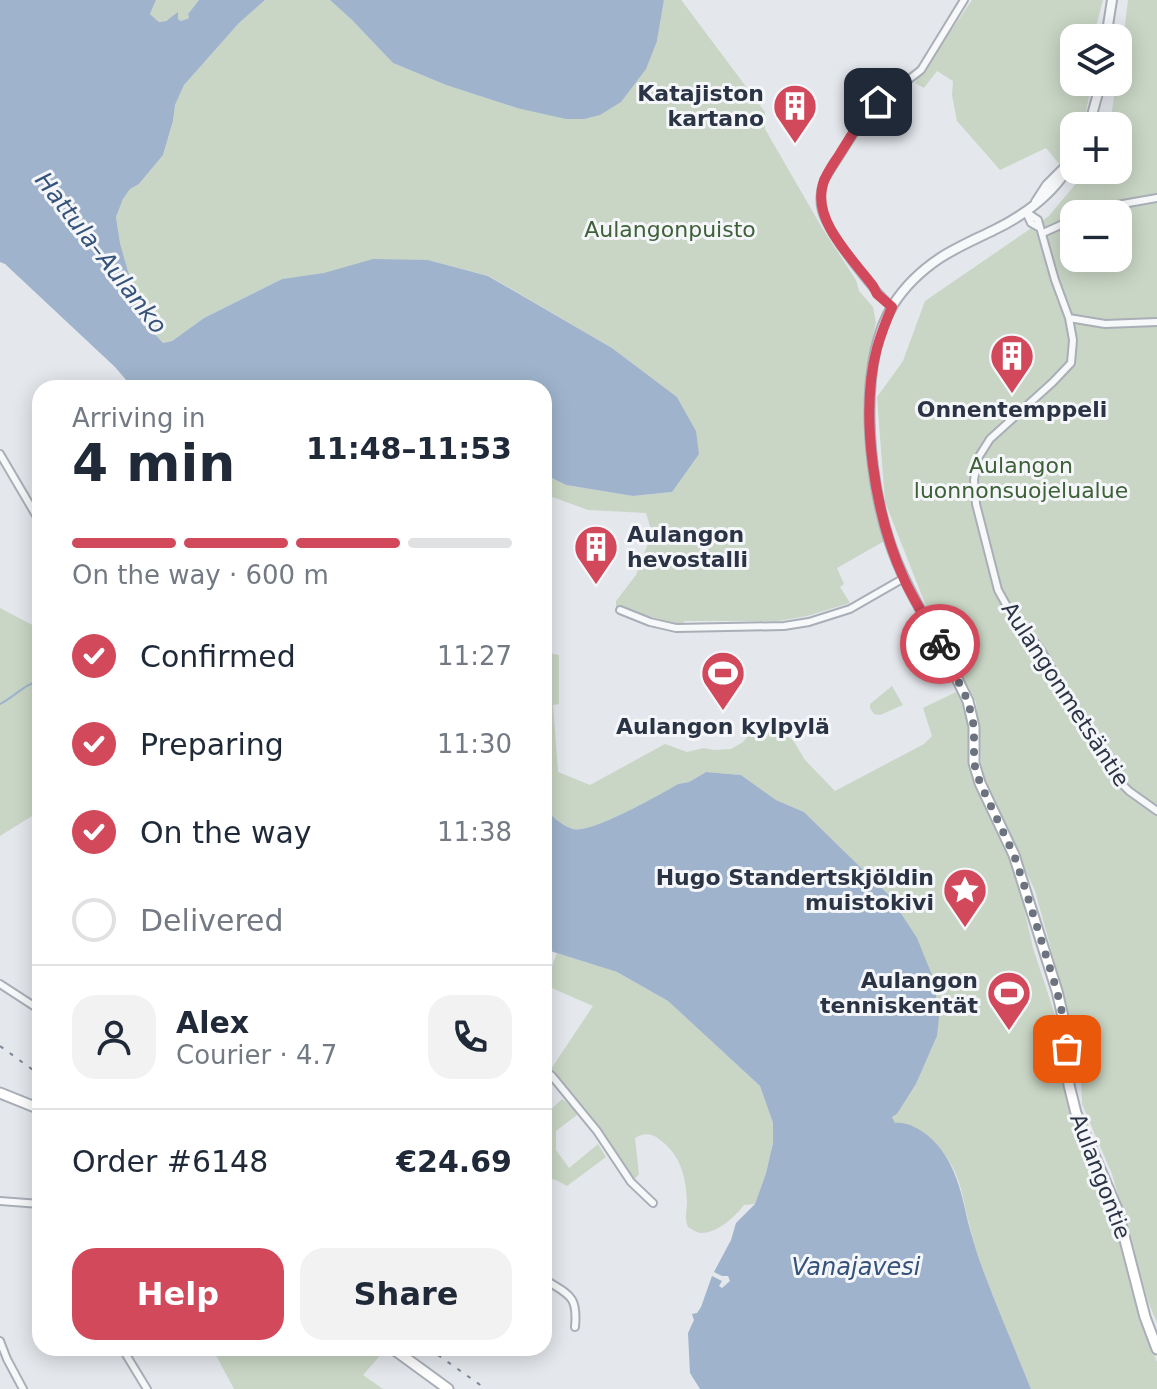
<!DOCTYPE html>
<html lang="en">
<head>
<meta charset="utf-8">
<style>
  body { margin:0; font-family:"DejaVu Sans",sans-serif; background:#f2f2f3; color:#1f2937; height:100vh; display:flex; flex-direction:column; font-size:30px; white-space:nowrap }
  * { box-sizing:border-box; margin:0 }
  p { font-size:26px; color:#747a83 }
  .icon { flex:none; width:44px; height:44px; fill:none; stroke:currentColor; stroke-width:2; stroke-linecap:round; stroke-linejoin:round }
  .map { position:relative; flex:1; overflow:hidden }
  .side { position:absolute; left:32px; top:380px; width:520px; height:976px; display:flex; flex-direction:column; background:#fff; border-radius:24px; box-shadow:0 4px 20px #0003 }
  .side>* { flex:none }
  .controls { position:absolute; left:1060px; top:24px; display:grid; gap:16px }
  .controls a { display:grid; place-items:center; width:72px; height:72px; border-radius:16px; background:#fff; box-shadow:0 4px 20px #0003; font-size:40px }
  .pin { position:absolute; display:grid; place-items:center; width:68px; height:68px; color:#fff; margin:-34px; border-radius:16px; box-shadow:0 4px 12px #0006 }
  .courier { position:absolute; display:grid; place-items:center; width:80px; height:80px; margin:-40px; border:6px solid #d1495b; border-radius:50%; background:#fff; color:#222; box-shadow:0 2px 10px #0007 }
  .summary em { font-style:normal; font-weight:600 }
  .summary div { display:flex; flex-direction:column-reverse }
  .summary { display:flex; align-items:center; justify-content:space-between; height:136px; padding:0 40px }
  h1 { font-size:52px; font-weight:600; line-height:60px }
  .bar { display:grid; grid-template-columns:repeat(4,1fr); gap:12px 8px; align-content:center; height:96px; padding:0 40px }
  .bar i { height:10px; border-radius:6px; background:#e0e1e3 }
  .bar .active { background:#d1495b }
  .bar p { grid-column:span 4 }
  .line { display:flex; align-items:center; gap:20px; padding:0 40px; border-top:2px solid #e0e1e3 }
  .line div { flex:1 }
  .round { display:grid; place-items:center; flex:none; width:84px; height:84px; border-radius:24px; background:#f2f2f3 }
  ol { padding:0 40px; list-style:none }
  li { display:flex; align-items:center; gap:24px; height:88px }
  li p { margin-inline-start:auto }
  li .icon { padding:8px; border-radius:50%; background:#d1495b; color:#fff; stroke-width:4 }
  li:last-child { color:#747a83 }
  li i { width:44px; height:44px; border:4px solid #e0e1e3; border-radius:50% }
  .action { display:flex; gap:16px; margin-top:auto; padding:16px 40px }
  .action a { flex:1; height:92px; border-radius:24px; background:#d1495b; color:#fff; font-size:32px; font-weight:600; line-height:92px; text-align:center }
  .action a+a { background:#f2f2f3; color:#1f2937 }
  .map>svg:first-child { display:block }
  .green { fill:#c9d6c5; fill-rule:evenodd }
  .water { fill:#9fb4cc }
  .lines { fill:none; stroke-linecap:round; stroke-linejoin:round }
  .stream { stroke:#9fb4cc; stroke-width:2 }
  .minor-casing { stroke:#a9aeb7; stroke-width:10 }
  .tertiary-casing { stroke:#a9aeb7; stroke-width:12 }
  .secondary-casing { stroke:#a9aeb7; stroke-width:13 }
  .minor { stroke:#f7f8fa; stroke-width:6 }
  .tertiary { stroke:#f7f8fa; stroke-width:8 }
  .secondary { stroke:#fff; stroke-width:9 }
  .rail { stroke:#7d8696; stroke-width:2; stroke-dasharray:4 8; stroke-linecap:butt }
  .done { stroke:#6c737f; stroke-width:8; stroke-dasharray:0 14.4 }
  .route { stroke:#d1495b; stroke-width:10 }
  .labels { text-anchor:middle; stroke-width:6; stroke-linejoin:round; paint-order:stroke }
  .poi-label { font-size:22px; font-weight:bold; fill:#2b3445; stroke:#f4f6f9; text-anchor:end }
  .park-label { font-size:22px; fill:#3f6138; stroke:#f4f6f9 }
  .street-label { font-size:22px; fill:#2b3445; stroke:#f4f6f9 }
  .water-label { font-size:24px; font-style:italic; fill:#34527a; stroke:#f4f6f9 }
</style>
</head>
<body>
<div class="map">
<svg width="1157" height="1389" viewBox="0 0 1157 1389">
  <rect width="100%" height="100%" fill="#e4e7ec"/>
  <path class="green" d="M156 0H199L188 14 189 18 181 21 173 17 165 21 159 22 150 14Z
    M265 0H330L352 20 393 63 446 85 517 108 657 41 664 0H682V1L765 112V129L821 226 856 280 859 291 873 307 876 323 867 363 864 399 875 503 888 539 837 568 844 584 840 587 850 603 807 616 779 621H685L680 625 616 607V601L636 575 652 533 646 513 588 510 544 494V474L566 485 633 496 672 492 696 431 677 397 612 348 489 276 428 260 282 279 204 318 172 341 163 343 144 322 137 303 120 243 116 217 123 199 130 189 139 184 163 155 173 121 175 105 184 85 239 23Z
    M972 0H1103L1093 38H1074V82H1092L1084 121 1082 126H1074V144L1060 165 1046 148 1000 170 957 121 952 95 953 81 937 71 924 88 915 83Z
    M1128 0H1157V1323L1148 1301 1112 1174 1082 1104 1080 1054 1035 891 982 773 976 702 926 606 885 502 877 397 903 361 925 301 1049 216 1083 175 1086 170H1118V126H1106L1112 111 1116 82H1118ZM1074 214H1118V258H1074Z
    M0 608 40 629V811L0 836Z
    M550 653 559 655V704L553 705 558 772 590 785 665 744 687 752 704 748 714 750 731 749 743 742 753 729 773 727 793 740 805 760 835 791 924 744 932 736 923 708 960 690 965 701 968 722 970 760 974 785 998 828 1017 877 1033 948 1055 1015 1058 1038 1054 1052 1061 1051 1065 1087 1072 1116 1111 1204 1128 1265 1140 1318 1157 1362V1389H1031C1016 1351 999 1314 985 1275 978 1259 973 1240 969 1223 964 1205 962 1186 954 1170 943 1147 921 1123 894 1123L892 1117 897 1114 916 1084 937 1036 889 895 804 812 776 800 741 775 706 772 689 782 678 784C659 795 591 834 573 829 559 824 551 816 544 805V655Z
    M892 686 903 705 880 715 874 714 870 708V704Z
    M557 953 617 972 668 1001 760 1086 773 1123V1143L766 1173 755 1204 744 1205C735 1217 716 1234 700 1233 696 1232 691 1229 688 1227 684 1218 687 1211 687 1201 686 1176 680 1154 659 1139 651 1133 644 1133 635 1138L639 1174 635 1179 576 1099 551 1069 593 1006 545 985Z
    M562 1099 574 1108 577 1115 556 1131V1150L569 1168 598 1144 606 1157 567 1186 556 1180 544 1177V1116Z
    M212 1348H380L384 1351 363 1375 383 1389H234Z"/>
  <path class="water" d="M0 0H156L150 14 159 22 166 21 178 12V19L181 21 189 18 188 14 199 0H265L239 23 184 85 175 105 173 121 163 155 139 184 130 189 123 199 116 217 120 243 137 303 144 322 163 343 172 341 204 318 282 279 324 273 373 259 428 260 488 276 612 348 677 397 696 431 699 454 672 492 633 496 566 485 544 474V388H133L115 367 5 264 0 262Z
    M330 0H664L657 41 646 69 621 102 600 115 584 119H566L517 108 446 85 393 63 352 20Z
    M706 772 741 775 776 800 804 812 889 895 917 938 934 980 939 1017 937 1036 916 1084 897 1114 892 1117 895 1123C905 1122 914 1126 923 1132 953 1153 961 1189 968 1222 973 1240 978 1258 985 1275 999 1313 1016 1351 1031 1389H700L690 1373 688 1333 694 1320 692 1314 697 1313 701 1307 712 1276 722 1281 719 1286 722 1288 730 1281 728 1276H722L714 1272 731 1240 736 1223 755 1204 766 1173 773 1143V1123L760 1086 668 1001 617 972 544 949V805C551 816 559 824 573 829 591 834 659 795 678 784L689 782Z"/>
  <g class="lines">
    <path class="stream" d="M0 704C14 697 26 683 40 681"/>
    <g class="minor-casing">
      <path id="minor" d="M1026 212 1038 220 1055 280 1069 318
        M1026 212 1031 223 1040 228
        M1084 214 1100 208 1157 198
        M1043 233 1074 219
        M892 307C873 290 829 235 822 211 819 201 821 189 824 180L868 111 921 70 964 0
        M1157 322 1105 324 1069 318 1073 340 1071 363 1053 382 990 439 978 458 974 480 976 504 998 590 1008 608 1041 650 1051 667 1063 697 1108 761 1121 783 1129 791 1157 811
        M0 454 40 522
        M620 610 650 622 676 628 784 626 809 622 850 609 904 578
        M0 984 40 1010
        M544 1070 552 1076 597 1131 631 1182 653 1203
        M0 1201 40 1204
        M544 1279C569 1295 578 1295 575 1327
        M0 1341 7 1359 23 1389
        M122 1348 147 1389"/>
    </g>
    <g class="tertiary-casing">
      <path id="tertiary" d="M1106 38 1112 0
        M1089 126 1101 82
        M1036 202 1047 185 1065 167
        M941 646C921 611 900 576 888 537 868 474 857 364 893 305 905 286 922 270 940 258 957 247 976 239 994 230 1027 214 1057 191 1074 158"/>
    </g>
    <g class="secondary-casing">
      <path id="secondary" d="M941 646 968 701 974 727V763L980 783 1014 855 1057 991 1064 1021 1069 1085 1076 1113 1117 1209 1145 1317 1157 1349
        M0 1093 40 1109
        M392 1348 448 1389"/>
    </g>
    <use href="#minor" class="minor"/>
    <use href="#tertiary" class="tertiary"/>
    <use href="#secondary" class="secondary"/>
    <path class="rail" d="M0 1046 40 1075
      M428 1348 486 1389"/>
  </g>
  <g class="lines">
    <path class="done" d="M940 644 968 701 974 727V763L980 783 1014 855 1024 885 1057 991 1064 1021 1067 1049"/>
    <path class="route" d="M878 102C862 116 852 135 841 152 835 162 826 173 823 184 812 221 853 259 873 286L877 294 892 307C886 321 881 334 877 348 859 416 875 515 904 579 914 601 928 622 940 644"/>
  </g>
  <defs>
    <g id="building-pin" transform="scale(2.3)"><path d="M0 17L-7.5 6A9.5 9.5 0 1 1 7.5 6Z" fill="#d1495b" stroke="#f4f6f9"/><path d="M-4-6H4V6H1V3H-1V6H-4ZM-2.5-4.3h1.7v1.8h-1.7ZM.8-4.3h1.7v1.8H.8ZM-2.5-1h1.7V.8h-1.7ZM.8-1h1.7V.8H.8Z" fill="#fff"/></g>
    <g id="stadium-pin" transform="scale(2.3)"><path d="M0 17L-7.5 6A9.5 9.5 0 1 1 7.5 6Z" fill="#d1495b" stroke="#f4f6f9"/><path d="M0-5a6.5 5 0 1 0 0 10a6.5 5 0 1 0 0-10ZM-3.5-1.8h7v3.6h-7Z" fill="#fff"/></g>
    <g id="sight-pin" transform="scale(2.3)"><path d="M0 17L-7.5 6A9.5 9.5 0 1 1 7.5 6Z" fill="#d1495b" stroke="#f4f6f9"/><path d="M0-6L1.8-2.2L6-1.7L2.9 1.2L3.7 5.4L0 3.3L-3.7 5.4L-2.9 1.2L-6-1.7L-1.8-2.2Z" fill="#fff"/></g>
  </defs>
  <g fill-rule="evenodd">
    <use href="#building-pin" x="795" y="106"/>
    <use href="#building-pin" x="1012" y="356"/>
    <use href="#building-pin" x="596" y="547"/>
    <use href="#stadium-pin" x="723" y="673"/>
    <use href="#sight-pin" x="965" y="890"/>
    <use href="#stadium-pin" x="1009" y="993"/>
  </g>
  <g class="labels">
    <g class="poi-label">
      <text x="764" y="101">Katajiston<tspan x="764" dy="25">kartano</tspan></text>
      <text x="1012" y="417" text-anchor="middle">Onnentemppeli</text>
      <text x="627" y="542" text-anchor="start">Aulangon<tspan x="627" dy="25">hevostalli</tspan></text>
      <text x="723" y="734" text-anchor="middle">Aulangon kylpylä</text>
      <text x="934" y="885">Hugo Standertskjöldin<tspan x="934" dy="25">muistokivi</tspan></text>
      <text x="978" y="988">Aulangon<tspan x="978" dy="25">tenniskentät</tspan></text>
    </g>
    <g class="park-label">
      <text x="670" y="237">Aulangonpuisto</text>
      <text x="1021" y="473">Aulangon<tspan x="1021" dy="25">luonnonsuojelualue</tspan></text>
    </g>
    <g class="street-label">
      <text transform="translate(1066 694) rotate(57)" y="8">Aulangonmetsäntie</text>
      <text transform="translate(1101 1176) rotate(69)" y="8">Aulangontie</text>
    </g>
    <g class="water-label">
      <text transform="translate(101 253) rotate(52)" y="8">Hattula–Aulanko</text>
      <text x="856" y="1275">Vanajavesi</text>
    </g>
  </g>
</svg>
<div class="controls">
<a><svg class="icon" aria-label="layers" viewBox="0 0 24 24"><path d="M12 4l9 5-9 5-9-5zM3 14l9 5 9-5"/></svg></a>
<a>+</a>
<a>−</a>
</div>
<div class="pin" style="left:1067px;top:1049px;background:#ea580c"><svg class="icon" aria-label="bag" viewBox="0 0 24 24"><path d="M5 8h14l-1 12H6zM9 8a3 3 0 0 1 6 0"/></svg></div>
<div class="pin" style="left:878px;top:102px;background:#1f2937"><svg class="icon" aria-label="home" viewBox="0 0 24 24"><path d="M3 11l9-7 9 7M6 9v11h12V9"/></svg></div>
<div class="courier" style="left:940px;top:644px"><svg class="icon" aria-label="bike" viewBox="0 0 24 24"><circle cx="6" cy="16" r="4"/><circle cx="18" cy="16" r="4"/><path d="M6 16l4-8h5l3 8M10 8l3 8H6M13 5h3"/></svg></div>
<section class="side">
<div class="summary"><div><h1>4 min</h1><p>Arriving in</p></div><em>11:48–11:53</em></div>
<div class="bar"><i class="active"></i><i class="active"></i><i class="active"></i><i></i><p>On the way · 600 m</p></div>
<ol>
<li><svg class="icon" aria-label="check" viewBox="0 0 24 24"><path d="M5 12l5 5 9-10"/></svg>Confirmed<p>11:27</p></li>
<li><svg class="icon" aria-label="check" viewBox="0 0 24 24"><path d="M5 12l5 5 9-10"/></svg>Preparing<p>11:30</p></li>
<li><svg class="icon" aria-label="check" viewBox="0 0 24 24"><path d="M5 12l5 5 9-10"/></svg>On the way<p>11:38</p></li>
<li><i></i>Delivered</li>
</ol>
<div class="line" style="height:144px"><a class="round"><svg class="icon" aria-label="person" viewBox="0 0 24 24"><circle cx="12" cy="8" r="4"/><path d="M4 21q1-7 8-7t8 7"/></svg></a><div><b>Alex</b><p>Courier · 4.7</p></div><a class="round"><svg class="icon" aria-label="phone" viewBox="0 0 24 24"><path d="M5 4h4l2 5-3 2q2 4 5 5l2-3 5 2v4C11 20 4 13 5 4z"/></svg></a></div>
<div class="line" style="height:104px"><div>Order #6148</div><b>€24.69</b></div>
<div class="action"><a>Help</a><a>Share</a></div>
</section>
</div>
</body>
</html>
